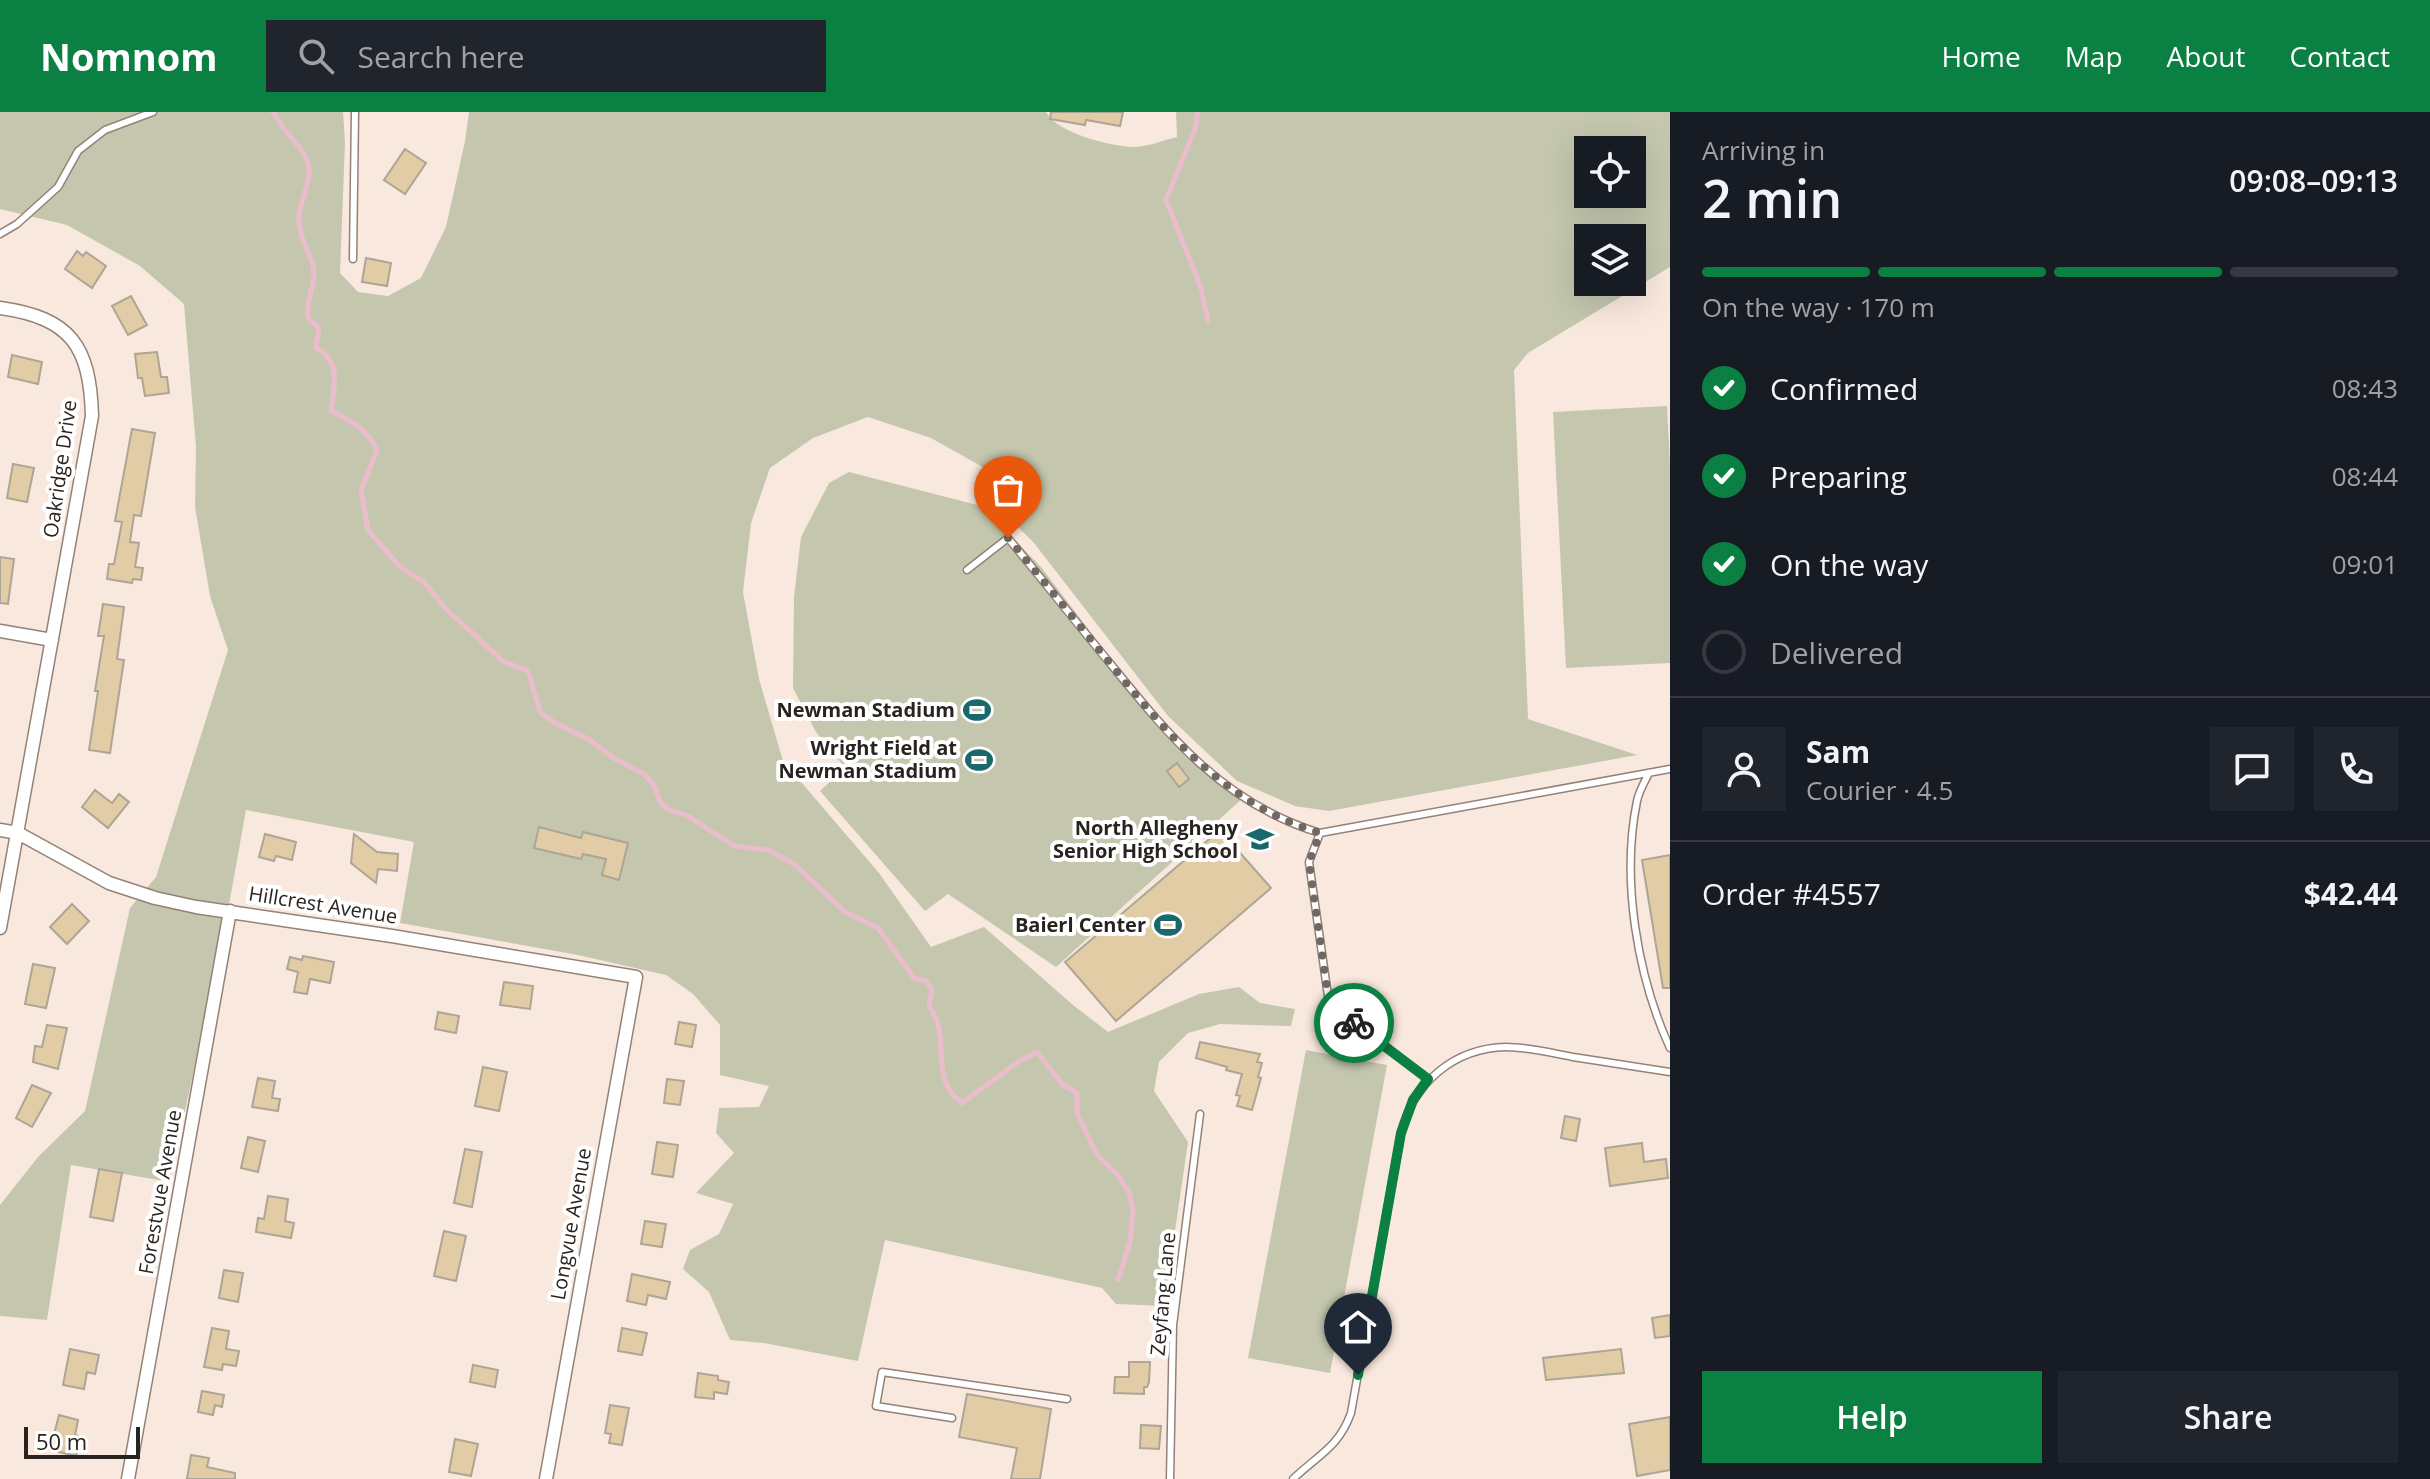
<!DOCTYPE html>
<html lang="en">
<head>
<meta charset="utf-8">
<style>
  body { margin:0; font-family:"Open Sans",sans-serif; background:#20242c; color:#f1f3f6; height:100vh; display:flex; flex-direction:column; font-size:30px; white-space:nowrap }
  * { box-sizing:border-box; margin:0 }
  p { font-size:26px; color:#9ea1a6 }
  .icon { flex:none; width:44px; height:44px; fill:none; stroke:currentColor; stroke-width:2; stroke-linecap:round; stroke-linejoin:round }
  .map { position:relative; flex:1; overflow:hidden }
  .side { display:flex; flex-direction:column; background:#171b24; width:760px }
  .side>* { flex:none }
  .fabs { position:absolute; left:1574px; top:24px; display:grid; gap:16px }
  .fabs a { display:grid; place-items:center; width:72px; height:72px; border-radius:0px; background:#171b24; box-shadow:0 8px 32px #0002; font-size:40px }
  .scale { position:absolute; left:24px; bottom:20px; width:116px; box-sizing:border-box; padding-left:8px; border:4px solid #29231f; border-top:0; font-size:22px; line-height:28px; white-space:nowrap; color:#29231f; -webkit-text-stroke:6px #fff; paint-order:stroke }
  .pin { position:absolute; display:grid; place-items:center; width:68px; height:68px; color:#fff; margin:-82px -34px; border-radius:50% 50% 50% 0; rotate:-45deg; box-shadow:0 0 8px #0007 }
  .pin .icon { rotate:45deg }
  .courier { position:absolute; display:grid; place-items:center; width:80px; height:80px; margin:-40px; border:6px solid #0b8043; border-radius:50%; background:#fff; color:#222; box-shadow:0 2px 10px #0007 }
  .overview em { font-style:normal; font-weight:600 }
  .overview div { display:flex; flex-direction:column-reverse }
  .overview { display:flex; align-items:center; justify-content:space-between; height:136px; padding:0 32px }
  h1 { font-size:52px; font-weight:600; line-height:60px }
  .bar { display:grid; grid-template-columns:repeat(4,1fr); gap:12px 8px; align-content:center; height:96px; padding:0 32px }
  .bar i { height:10px; border-radius:6px; background:#363941 }
  .bar .active { background:#0b8043 }
  .bar p { grid-column:span 4 }
  .line { display:flex; align-items:center; gap:20px; padding:0 32px; border-top:2px solid #363941 }
  .line div { flex:1 }
  .round { display:grid; place-items:center; flex:none; width:84px; height:84px; border-radius:0px; background:#20242c }
  ol { padding:0 32px; list-style:none }
  li { display:flex; align-items:center; gap:24px; height:88px }
  li p { margin-inline-start:auto }
  li .icon { padding:8px; border-radius:50%; background:#0b8043; color:#fff; stroke-width:4 }
  li:last-child { color:#9ea1a6 }
  li i { width:44px; height:44px; border:4px solid #363941; border-radius:50% }
  .button { display:flex; gap:16px; margin-top:auto; padding:16px 32px }
  .button a { flex:1; height:92px; border-radius:0px; background:#0b8043; color:#fff; font-size:32px; font-weight:600; line-height:92px; text-align:center }
  .button a+a { background:#20242c; color:#f1f3f6 }
  header { display:flex; align-items:center; gap:48px; box-sizing:border-box; height:112px; padding:0 40px; background:#0b8043; color:#fff }
  header strong { font-size:38px }
  nav { display:flex; gap:44px; margin-inline-start:auto; font-size:28px }
  .search { width:560px; height:72px; background:#20242c; display:flex; align-items:center; gap:20px; box-sizing:border-box; padding:0 28px; border-radius:0px; color:#9ea1a6; font-size:30px }
  main { display:flex; flex:1; min-height:0 }
  .map>svg:first-child { display:block }
  .green { fill:#c4c7ae; fill-rule:evenodd }
  .lines { fill:none; stroke-linecap:round; stroke-linejoin:round }
  .stream { stroke:#ebbdcc; stroke-width:5 }
  .building { fill:#e1cca5; stroke:#ada595; stroke-width:2 }
  .service-casing { stroke:#928278; stroke-width:9 }
  .minor-casing { stroke:#928278; stroke-width:15 }
  .service { stroke:#fff; stroke-width:6 }
  .minor { stroke:#fff; stroke-width:12 }
  .done { stroke:#726862; stroke-width:8; stroke-dasharray:0 14.4 }
  .route { stroke:#0b8043; stroke-width:10 }
  .labels { text-anchor:middle; stroke-width:8; stroke-linejoin:round; paint-order:stroke }
  .street-label { font-size:20px; fill:#29231f; stroke:#fff }
  .poi-label { font-size:20px; font-weight:bold; fill:#29231f; stroke:#fff; text-anchor:end }
</style>
</head>
<body>
<header>
<strong>Nomnom</strong>
<div class="search"><svg class="icon" aria-label="search" viewBox="0 0 24 24"><circle cx="10" cy="10" r="6"/><path d="M15 15l6 6"/></svg>Search here</div>
<nav><a>Home</a><a>Map</a><a>About</a><a>Contact</a></nav>
</header>
<main>
<div class="map">
<svg width="1670" height="1367" viewBox="0 0 1670 1367">
  <rect width="100%" height="100%" fill="#f9e8dd"/>
  <path class="green" d="M0 0H343L345 31 340 161 358 180 388 184 421 166 446 115 465 29 469 0H1046C1057 21 1110 34 1133 35 1147 35 1164 28 1177 25L1176 0H1670V155L1528 241 1514 258 1528 607 1637 643 1329 699 1295 694 1237 669 1168 604 1034 431 995 392 988 358 931 326 868 305 813 326 770 356 751 411 743 480 759 567 783 649 879 761 931 835 984 815 1073 893 1108 920 1199 882 1239 875 1260 891 1295 897 1291 914 1220 912 1188 921 1159 950 1154 979 1188 1030 1164 1194 1116 1192 1102 1176 885 1128 858 1249 764 1231 730 1228 709 1180 683 1157 690 1138 719 1122 733 1092 696 1081 734 1041 716 1021 719 996 759 995 769 974 720 963V913L693 882 666 863 578 843 400 811 414 730 246 698 231 782 170 1070 71 1053 47 1208 0 1204V1093L38 1045 85 999 130 796 156 765 228 538 210 484 195 395 196 335 184 192 140 154 67 113 0 97ZM1588 38H1632V82H1588ZM1588 126H1632V170H1588Z
    M1667 294 1670 353V551L1566 556 1553 300Z
    M849 360 981 394 1041 455 1168 622 1244 685 1056 855 948 782 925 799 820 679 845 656 816 620 793 576 794 485 801 425 829 371Z
    M1306 938 1387 953 1330 1261 1248 1246Z"/>
  <g class="lines">
    <path class="stream" d="M273 0C282 20 306 35 309 57 310 71 300 90 299 105 298 130 315 144 314 164 313 180 306 185 308 206L319 216 316 236C342 250 334 274 331 299 350 309 368 317 377 338L361 378 368 418 400 455 424 470 446 497 504 550 528 559 540 600 555 611 590 628 615 647 644 662 654 673 660 690 667 697 688 704 734 734 769 738 794 752 845 800 878 816 914 866 926 869 932 878 929 893C953 928 927 965 962 991L1018 950 1037 940 1063 973 1077 981V1001L1097 1043 1117 1062 1129 1080 1133 1099 1130 1130 1118 1168
      M1198 0 1195 17 1166 88 1200 173 1208 208"/>
  </g>
  <path class="building" d="M1051 0H1123L1120 14 1086 8 1085 13 1050 7Z
    M405 37 426 51 405 82 384 68Z
    M77 139 83 144 86 140 106 154 92 176 65 157Z
    M366 146 391 151 387 174 362 170Z
    M131 184 147 213 128 223 112 194Z
    M157 240 161 265H167L169 281 145 284 142 266H138L135 242Z
    M12 243 42 250 38 272 8 265Z
    M132 317 155 321 141 404 134 403 130 430 139 431 135 455 143 456 141 468 133 467 132 471 107 467 109 452H114L122 410 115 409Z
    M13 352 34 356 27 390 7 386Z
    M0 445 14 447 8 492 0 491Z
    M103 492 124 495 117 547 124 548 110 641 89 638 98 579H95L104 524H98Z
    M1177 651 1189 667 1179 675 1167 659Z
    M95 678 112 691 119 682 129 690 108 716 82 695Z
    M539 715 581 726 583 720 628 731 619 768 602 763 606 747 583 742 581 747 534 736Z
    M1220 718 1271 776 1116 909 1065 850Z
    M265 722 296 730 292 748 276 744 274 749 259 745Z
    M354 722 377 740 398 742 397 759 378 757 376 771 351 751Z
    M1670 743V876H1663L1642 748Z
    M72 792 89 809 67 832 50 815Z
    M303 844 334 850 330 871 310 867 307 882 294 880 298 860 287 857 290 845 302 848Z
    M33 852 55 856 46 896 25 892Z
    M504 870 533 874 530 897 500 893Z
    M438 900 459 904 456 921 435 917Z
    M679 910 696 913 692 935 675 932Z
    M47 913 67 916 58 957 33 950 35 934 42 935Z
    M1200 930 1260 942 1257 950 1262 951 1258 965 1261 966 1252 998 1237 994 1240 984 1236 983 1242 962 1226 958 1227 955 1196 946Z
    M483 955 507 960 499 999 475 994Z
    M258 966 275 969 272 986 280 987 278 999 252 995Z
    M667 967 684 969 680 993 664 991Z
    M32 973 51 981 32 1015 16 1006Z
    M1565 1004 1580 1007 1576 1029 1561 1026Z
    M248 1025 265 1029 258 1060 241 1056Z
    M657 1030 678 1033 673 1065 652 1062Z
    M1642 1031 1644 1050 1666 1047 1668 1066 1610 1074 1605 1036Z
    M465 1037 482 1040 472 1095 454 1091Z
    M99 1057 122 1061 113 1109 90 1105Z
    M268 1084 288 1087 285 1109 294 1111 291 1126 256 1120 258 1106 264 1107Z
    M645 1109 666 1112 662 1135 641 1132Z
    M444 1119 466 1124 456 1169 434 1164Z
    M224 1158 243 1161 238 1190 219 1186Z
    M632 1162 670 1170 666 1187 648 1183 646 1193 627 1189Z
    M1670 1203V1224L1655 1226 1652 1206Z
    M212 1216 229 1219 226 1237 239 1239 236 1254 223 1252 222 1258 204 1255Z
    M622 1216 647 1221 642 1243 618 1239Z
    M70 1237 99 1243 95 1262 87 1260 84 1277 63 1273Z
    M1621 1237 1624 1261 1546 1268 1543 1246Z
    M1129 1250H1150L1149 1270 1147 1275H1144V1282L1114 1281 1115 1265H1129Z
    M473 1253 498 1258 495 1275 470 1270Z
    M698 1261 718 1264V1268L729 1270 727 1282 714 1280V1287L695 1285Z
    M202 1279 224 1283 222 1295 215 1293 213 1303 198 1300Z
    M967 1282 1051 1297 1040 1367H1011L1017 1336 959 1325Z
    M610 1293 629 1296 622 1333 609 1331 611 1322 605 1321Z
    M59 1303 78 1308 75 1323 81 1325 76 1344 50 1338Z
    M1670 1305V1358L1637 1364 1629 1312Z
    M1141 1313 1161 1314 1159 1337 1140 1336Z
    M455 1327 478 1332 471 1364 449 1360Z
    M191 1343 209 1346 207 1355 235 1361V1367H187Z"/>
  <g class="lines">
    <g class="service-casing">
      <path id="service" d="M0 122 17 112 58 75 78 39 105 18 153 0
        M353 147 355 0
        M967 458 1008 426C1042 467 1075 509 1109 550 1169 624 1224 692 1320 721
        M1649 661C1645 669 1639 679 1637 689 1621 767 1637 864 1670 936
        M1428 967 1350 909 1328 884 1309 750 1320 721 1670 657
        M952 1306 876 1294 882 1260 1067 1287
        M1170 1367 1173 1213 1200 1002
        M1293 1367C1318 1343 1339 1335 1351 1301L1401 1021C1413 971 1454 936 1506 935 1528 935 1551 941 1573 945 1605 950 1638 955 1670 960"/>
    </g>
    <g class="minor-casing">
      <path id="minor" d="M0 196C71 206 90 234 92 304L0 816
        M0 519 52 528
        M0 718 18 721 109 771 155 786 196 795 392 824 636 865 546 1367
        M128 1367 230 799"/>
    </g>
    <use href="#service" class="service"/>
    <use href="#minor" class="minor"/>
  </g>
  <g class="lines">
    <path class="done" d="M1008 426C1042 467 1076 509 1109 550 1169 624 1225 692 1320 721L1309 750 1328 884 1354 911"/>
    <path class="route" d="M1354 911 1428 967 1413 988 1401 1021 1358 1263"/>
  </g>
  <defs>
    <g id="stadium-bare" transform="scale(2.16)"><path d="M0-5a6.5 5 0 1 0 0 10a6.5 5 0 1 0 0-10ZM-3.5-1.8h7v3.6h-7Z" fill="#1a686c" stroke="#fff" stroke-width="2.5" paint-order="stroke"/></g>
    <g id="school-bare" transform="scale(2.16)"><path d="M0-5L7-2L0 1L-7-2ZM-4 1L0 2.5L4 1V4Q0 6-4 4Z" fill="#1a686c" stroke="#fff" stroke-width="2.5" paint-order="stroke"/></g>
  </defs>
  <g fill-rule="evenodd">
    <use href="#stadium-bare" x="977" y="598"/>
    <use href="#stadium-bare" x="979" y="648"/>
    <use href="#school-bare" x="1260" y="727"/>
    <use href="#stadium-bare" x="1168" y="813"/>
  </g>
  <g class="labels">
    <g class="street-label">
      <text transform="translate(60 357) rotate(-82)" y="7">Oakridge Drive</text>
      <text transform="translate(323 793) rotate(9)" y="7">Hillcrest Avenue</text>
      <text transform="translate(160 1080) rotate(-80)" y="7">Forestvue Avenue</text>
      <text transform="translate(571 1112) rotate(-80)" y="7">Longvue Avenue</text>
      <text transform="translate(1163 1182) rotate(-85)" y="7">Zeyfang Lane</text>
    </g>
    <g class="poi-label">
      <text x="955" y="605">Newman Stadium</text>
      <text x="957" y="643">Wright Field at<tspan x="957" dy="23">Newman Stadium</tspan></text>
      <text x="1238" y="723">North Allegheny<tspan x="1238" dy="23">Senior High School</tspan></text>
      <text x="1146" y="820">Baierl Center</text>
    </g>
  </g>
</svg>
<div class="fabs">
<a><svg class="icon" aria-label="locate" viewBox="0 0 24 24"><circle cx="12" cy="12" r="6"/><path d="M12 2v4M12 18v4M2 12h4M18 12h4"/></svg></a>
<a><svg class="icon" aria-label="layers" viewBox="0 0 24 24"><path d="M12 4l9 5-9 5-9-5zM3 14l9 5 9-5"/></svg></a>
</div>
<div class="scale">50 m</div>
<div class="pin" style="left:1008px;top:426px;background:#ea580c"><svg class="icon" aria-label="bag" viewBox="0 0 24 24"><path d="M5 8h14l-1 12H6zM9 8a3 3 0 0 1 6 0"/></svg></div>
<div class="pin" style="left:1358px;top:1263px;background:#1f2937"><svg class="icon" aria-label="home" viewBox="0 0 24 24"><path d="M3 11l9-7 9 7M6 9v11h12V9"/></svg></div>
<div class="courier" style="left:1354px;top:911px"><svg class="icon" aria-label="bike" viewBox="0 0 24 24"><circle cx="6" cy="16" r="4"/><circle cx="18" cy="16" r="4"/><path d="M6 16l4-8h5l3 8M10 8l3 8H6M13 5h3"/></svg></div>
</div>
<section class="side">
<div class="overview"><div><h1>2 min</h1><p>Arriving in</p></div><em>09:08–09:13</em></div>
<div class="bar"><i class="active"></i><i class="active"></i><i class="active"></i><i></i><p>On the way · 170 m</p></div>
<ol>
<li><svg class="icon" aria-label="check" viewBox="0 0 24 24"><path d="M5 12l5 5 9-10"/></svg>Confirmed<p>08:43</p></li>
<li><svg class="icon" aria-label="check" viewBox="0 0 24 24"><path d="M5 12l5 5 9-10"/></svg>Preparing<p>08:44</p></li>
<li><svg class="icon" aria-label="check" viewBox="0 0 24 24"><path d="M5 12l5 5 9-10"/></svg>On the way<p>09:01</p></li>
<li><i></i>Delivered</li>
</ol>
<div class="line" style="height:144px"><a class="round"><svg class="icon" aria-label="person" viewBox="0 0 24 24"><circle cx="12" cy="8" r="4"/><path d="M4 21q1-7 8-7t8 7"/></svg></a><div><b>Sam</b><p>Courier · 4.5</p></div><a class="round"><svg class="icon" aria-label="chat" viewBox="0 0 24 24"><path d="M4 5h16v11H9l-5 4z"/></svg></a><a class="round"><svg class="icon" aria-label="phone" viewBox="0 0 24 24"><path d="M5 4h4l2 5-3 2q2 4 5 5l2-3 5 2v4C11 20 4 13 5 4z"/></svg></a></div>
<div class="line" style="height:104px"><div>Order #4557</div><b>$42.44</b></div>
<div class="button"><a>Help</a><a>Share</a></div>
</section>
</main>
</body>
</html>
